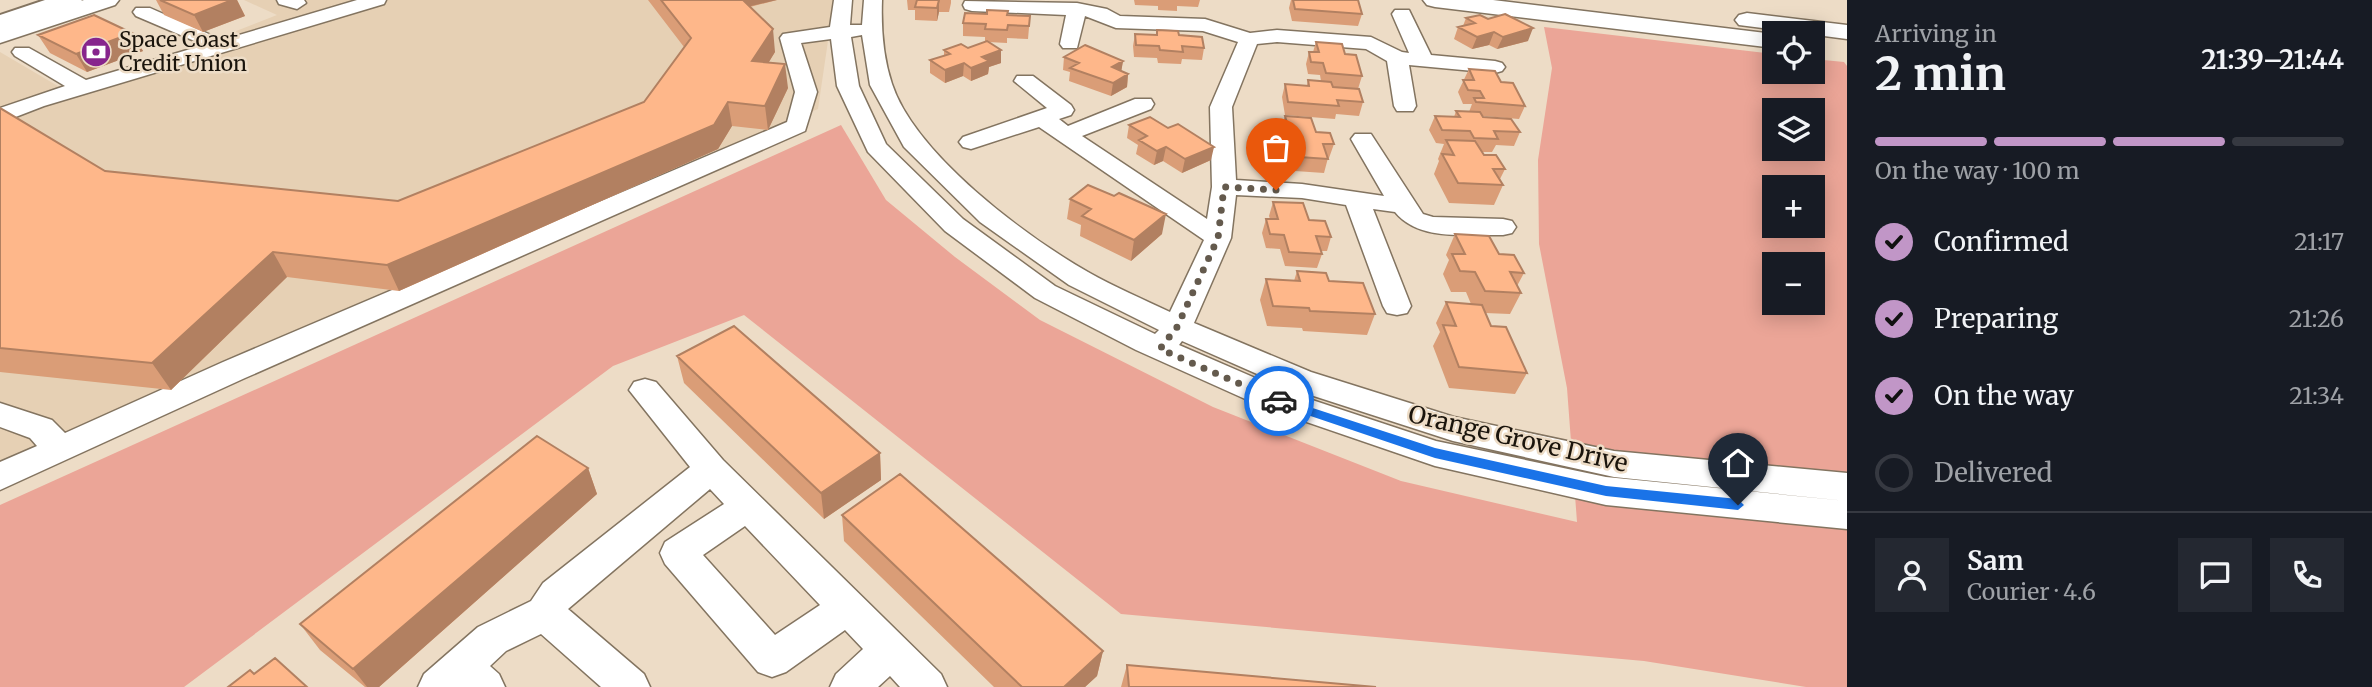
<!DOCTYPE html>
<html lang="en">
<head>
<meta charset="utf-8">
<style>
  body { margin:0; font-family:Merriweather,serif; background:#242831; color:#f1f3f6; height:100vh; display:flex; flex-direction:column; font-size:26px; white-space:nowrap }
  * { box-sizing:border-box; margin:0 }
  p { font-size:23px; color:#9ea1a6 }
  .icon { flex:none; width:38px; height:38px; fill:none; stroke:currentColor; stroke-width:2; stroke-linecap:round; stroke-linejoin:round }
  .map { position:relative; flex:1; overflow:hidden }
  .details { display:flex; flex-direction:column; background:#171b24; width:525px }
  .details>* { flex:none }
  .fabs { position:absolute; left:1762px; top:21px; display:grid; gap:14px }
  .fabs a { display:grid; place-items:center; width:63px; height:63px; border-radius:0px; background:#171b24; box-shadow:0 4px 18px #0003; font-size:35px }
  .pin { position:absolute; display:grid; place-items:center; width:60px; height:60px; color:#fff; margin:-72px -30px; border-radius:50% 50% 50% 0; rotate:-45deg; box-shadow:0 0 7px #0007 }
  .pin .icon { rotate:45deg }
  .courier { position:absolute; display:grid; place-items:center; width:70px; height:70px; margin:-35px; border:5px solid #1a73e8; border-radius:50%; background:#fff; color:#222; box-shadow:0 2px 9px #0007 }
  .overview em { font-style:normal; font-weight:700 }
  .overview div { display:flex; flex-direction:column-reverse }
  .overview { display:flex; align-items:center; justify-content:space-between; height:119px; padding:0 28px }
  h1 { font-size:46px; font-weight:700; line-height:52px }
  .bar { display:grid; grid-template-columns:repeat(4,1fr); gap:10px 7px; align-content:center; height:84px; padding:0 28px }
  .bar i { height:9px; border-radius:5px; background:#363941 }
  .bar .current { background:#c196c7 }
  .bar p { grid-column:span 4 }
  .line { display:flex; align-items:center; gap:18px; padding:0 28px; border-top:2px solid #363941 }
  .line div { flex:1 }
  .round { display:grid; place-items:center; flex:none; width:74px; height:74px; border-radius:0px; background:#242831 }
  ol { padding:0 28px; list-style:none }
  li { display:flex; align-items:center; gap:21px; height:77px }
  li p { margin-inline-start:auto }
  li .icon { padding:7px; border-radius:50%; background:#c196c7; color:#111; stroke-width:4 }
  li:last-child { color:#9ea1a6 }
  li i { width:38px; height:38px; border:4px solid #363941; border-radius:50% }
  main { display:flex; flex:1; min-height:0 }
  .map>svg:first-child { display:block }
  .built { fill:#e6d0b4 }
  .green { fill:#eba597; fill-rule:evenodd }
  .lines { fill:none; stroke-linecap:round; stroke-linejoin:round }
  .minor-casing { stroke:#837460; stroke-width:3 }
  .major-casing { stroke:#837460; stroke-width:3 }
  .highway-casing { stroke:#837460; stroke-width:4 }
  .minor { fill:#fff; fill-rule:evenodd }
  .major { fill:#fff; fill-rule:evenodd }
  .highway { fill:#fff; fill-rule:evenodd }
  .wall { fill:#da9d77 }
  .shaded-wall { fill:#b28061 }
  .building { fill:#feb78a; stroke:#b28061; stroke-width:2 }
  .route { fill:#1a73e8 }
  .done { stroke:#645a4d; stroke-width:7; stroke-dasharray:0 12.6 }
  .labels { text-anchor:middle; stroke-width:5; stroke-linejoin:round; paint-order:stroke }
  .far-poi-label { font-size:21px; fill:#1a140c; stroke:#eddcc6; text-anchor:start }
  .street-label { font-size:24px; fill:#1a140c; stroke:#eddcc6 }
</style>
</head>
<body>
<main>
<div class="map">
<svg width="1847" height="687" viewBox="0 0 1847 687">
  <rect width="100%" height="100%" fill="#eddcc6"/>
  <path class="built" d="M244 0H834L818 109 0 464V52L73 95 277 15Z"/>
  <path class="green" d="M1544 27 1774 54V72H1813V59L1844 62 1847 66V687H1806L1644 661 1121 614 744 315 613 366 184 687H0V505L841 125 886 200 955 257 1040 320 1213 407 1401 481 1577 522 1567 388 1539 244 1538 160 1552 68ZM1774 110H1813V149H1774ZM1774 187H1813V226H1774ZM1774 264H1813V303H1774Z"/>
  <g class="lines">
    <g class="minor-casing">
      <path id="minor" d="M277 0H304L306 3 297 9 279 4Z
        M357 0H386L384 4 44 106 0 123V108L65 86 15 56 12 52 15 48H29L86 80 204 45 136 16 133 12 136 8H150L211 35 214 39 212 43Z
        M834 0H852L850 25H862L864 0H882C881 28 883 57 892 84 915 154 1025 236 1088 272 1114 287 1143 299 1170 312L1204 240 1039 127 971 149 963 147 959 142 963 137 1047 108 1014 81 1017 76H1033L1071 105 1074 110 1071 115 1059 119 1068 126 1135 99H1151L1154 104 1151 109 1082 136 1207 219 1212 187 1210 107 1238 42 1203 31 1116 28 1085 16 1077 48H1063L1060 44 1066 15 972 11 965 9 963 5 965 1 1077 3 1107 9 1120 16 1205 19 1250 33 1277 30 1371 37 1402 52 1409 53 1392 14 1395 10H1409L1431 55 1495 61 1502 63 1505 67 1502 71 1495 73 1409 65 1416 106 1413 111H1397L1394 106 1387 61 1366 49 1277 42 1257 44 1232 107 1236 180 1302 184 1384 196 1351 139 1355 134H1371L1423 214 1433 217 1503 219 1512 221 1516 227 1512 233 1503 235C1467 234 1420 242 1395 212L1373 209 1411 306 1407 313 1397 315 1387 313 1383 306 1346 205 1302 198 1236 195 1231 238 1194 323 1311 372 1454 417 1614 451 1847 473V501L1614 477 1453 441 1289 388 1182 341 1179 345 1285 391 1436 441 1606 477 1847 501V529L1606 505 1435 466 1263 407 1136 350 1035 298 945 231 868 152 837 86 831 39 801 43 817 92 805 131 245 378 0 490V462L37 446 30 438 0 427V403L52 420 65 433 223 362 787 122 795 92 780 38 783 34 830 27ZM862 35 870 85 904 147 980 222 1069 285 1159 330 1155 334 1055 286 963 219 886 144 859 86 851 37Z
        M645 379 656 382 723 460 941 674 947 687H900L890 676 878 687H830L836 674 863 649 845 630 786 672 772 677 758 672 665 564 660 553 665 542 724 504 710 489 568 609 644 674 650 687H601L541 634 506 651 490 666 499 674 505 687H418L424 674 478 627 531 601 543 583 690 467 629 390 634 382ZM745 526 820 605 775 635 703 555Z"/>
    </g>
    <g class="major-casing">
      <path id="major" d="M84 0H119L115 5 0 43V28Z
        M1423 0H1493L1774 34V48L1435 7 1427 5Z
        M1747 13 1847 25V39L1739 25 1735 20 1739 15Z"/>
    </g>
    <g class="highway-casing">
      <path id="highway" d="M45 0H82L79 5 0 31V15Z"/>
    </g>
    <use href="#minor" class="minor"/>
    <use href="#major" class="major"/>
    <use href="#highway" class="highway"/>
  </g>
  <path class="wall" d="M156 0H237L245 16 203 32 164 15Z
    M648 0H777L750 7 775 52 768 63 788 88 768 130 732 126 718 149 399 291 287 277 171 390 0 372V108L105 171 398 201 644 102 684 47Z
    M907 0H951V3L949 12H939L937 21 915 20V10H908Z
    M1134 0H1200L1198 7 1177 6V11L1158 10V6L1135 5Z
    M1291 0H1358L1362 14 1358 26 1292 21 1289 8Z
    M1008 15 1030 16 1028 39 1007 38V43L988 42 1001 50V63L989 67 988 74 971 81 963 76 945 83 930 73V60L944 56V50L968 48 985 42V37L963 36V23Z
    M1466 18 1528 41 1497 49 1489 45 1472 49 1454 39 1458 27 1463 26Z
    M1157 30 1179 35 1204 48 1202 60 1182 59 1181 64 1158 63 1157 58 1134 57 1133 46 1135 34 1156 35Z
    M132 33 143 51 87 72 50 53 38 35Z
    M1316 42 1345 54 1362 76 1358 89 1363 102 1359 116 1336 114 1335 119 1285 115 1282 97 1285 84 1307 86 1308 80 1321 81 1320 75 1308 74 1306 64 1309 52H1313Z
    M1064 57 1123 61 1121 71 1128 74 1127 87 1111 96 1069 81 1070 72 1063 70Z
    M1469 69 1501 82 1525 106 1519 119 1483 116V117L1520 132 1514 146 1496 145 1492 152H1482L1484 155 1505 169 1500 179 1503 185 1494 205 1449 203 1434 174 1439 161 1438 159 1444 144 1436 143 1429 130 1435 116 1454 117 1456 111 1469 112 1472 104H1463L1458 92Z
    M1285 116 1316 132 1334 144 1329 158H1328L1324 173 1295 171 1291 157 1277 156 1274 143 1278 130H1281Z
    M1129 125 1168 128 1211 160 1182 173 1163 161 1154 165 1136 154 1138 145 1127 138Z
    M1070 199 1162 234 1131 261 1080 236 1081 225 1067 219Z
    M1273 202 1309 220 1331 237 1327 251H1321L1322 254 1317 268 1285 266 1280 249 1266 248 1262 233 1266 219H1270L1269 216Z
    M1455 234 1499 254 1524 273 1517 286 1521 293 1510 314 1485 313 1491 326 1527 373 1515 394 1449 388 1433 346 1440 332 1436 323 1446 302 1471 304 1466 292H1451L1443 274 1449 260 1446 255Z
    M1297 271 1329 281 1375 314 1367 335 1303 331 1302 328 1267 326 1260 300 1266 279 1294 281Z
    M677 356 880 453 881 480 824 519 684 383Z
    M588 468 597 494 379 687H365L320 650 300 624Z
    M842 515 1103 651 1097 676 1085 687H994L844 541Z
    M1127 665 1376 687H1121Z"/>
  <path class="shaded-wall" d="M232 0H237L245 16 203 32 194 15Z
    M733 0H777L734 10Z
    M939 0V12L937 21V8Z
    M1533 28 1528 41 1497 49 1503 37Z
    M773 29 775 52 755 85 752 61Z
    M1494 32 1489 45 1472 49 1477 37Z
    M132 33 143 51 87 72 76 54Z
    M1001 50V63L989 67 988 74 971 81V68L982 57Z
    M1123 61 1121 73 1112 67Z
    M964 63 963 76 945 83V70Z
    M785 64 788 88 768 130 765 106Z
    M1128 74 1127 87 1111 96 1113 83Z
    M728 102 732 126 718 149 399 291 387 265Z
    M1166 147 1163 161 1154 165 1157 151Z
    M1214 147 1211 160 1182 173 1185 159Z
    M1166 214 1162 234 1131 261 1134 240Z
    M273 252 287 277 171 390 152 363Z
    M880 453 881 480 824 519 821 493Z
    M588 468 597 494 379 687H367L353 669Z
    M1103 651 1097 676 1085 687H1064Z"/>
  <path class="building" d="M160 0H232L194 15Z
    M661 0H743L773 29 752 61 785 64 765 106 728 102 714 125 387 265 273 252 152 363 0 348V108L105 171 398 201 644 102 691 38Z
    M917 0H939L937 8 915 7Z
    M1293 0H1358L1362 14 1295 9Z
    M987 10 1008 11 1007 15 1030 16 1029 26 1008 25 1007 30 985 29 986 24 963 23 965 13 987 14Z
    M1505 14 1533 28 1503 37 1494 32 1477 37 1458 27 1475 23 1466 18 1480 15 1488 19Z
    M94 15 132 33 76 54 38 35Z
    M1157 30 1178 31 1179 35 1202 37 1204 48 1182 46 1183 52 1160 50 1159 46 1136 45 1135 34 1157 35Z
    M987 41 1001 50 982 57 989 61 971 68 964 63 945 70 930 60 950 54 944 50 961 44 968 48Z
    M1316 42 1342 44 1345 54 1356 55 1362 76 1326 73 1323 63 1311 62 1309 52H1319Z
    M1085 45 1123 61 1112 67 1128 74 1113 83 1070 68 1079 63 1064 57Z
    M1469 69 1495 71 1501 82 1513 83 1525 106 1476 102 1474 98H1484L1480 91 1468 90 1463 80H1474Z
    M1308 80 1331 82 1333 87 1359 89 1363 102 1337 100 1339 106 1288 102 1285 84 1309 86Z
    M1456 111 1480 112 1483 117 1511 119 1520 132 1494 131 1498 139 1474 138 1470 131 1442 130 1435 116 1460 117Z
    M1285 116 1311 118 1316 132 1330 133 1334 144H1323L1328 159 1299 157 1295 143 1281 142 1278 130H1289Z
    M1150 117 1168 128 1178 124 1214 147 1185 159 1166 147 1157 151 1139 140 1147 136 1129 125Z
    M1446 140 1475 141 1484 155H1496L1505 169H1493L1503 185 1458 183 1442 154 1454 155Z
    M1088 185 1114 196 1119 193 1166 214 1134 240 1082 216 1091 209 1070 199Z
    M1273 202 1303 203 1309 220 1325 221 1331 237 1316 236 1322 254 1289 252 1284 235 1270 234 1266 219H1278Z
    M1455 234 1489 236 1499 254 1514 255 1524 273 1510 272 1521 293 1485 291 1475 272 1460 271 1452 254H1465Z
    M1297 271 1326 273 1329 281 1363 283 1375 314 1310 311 1309 308 1273 306 1266 279 1300 281Z
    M1446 302 1482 305 1491 326 1506 327 1527 373 1459 367 1443 325 1456 326Z
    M734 326 880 453 821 493 677 356Z
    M537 436 588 468 353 669 300 624Z
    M900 474 1103 651 1064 687H1022L842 515Z
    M275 658 307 687H228L250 670 254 674Z
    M1127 665 1376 687H1129Z"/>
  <path class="route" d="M1279 397 1435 448 1606 486 1738 499 1744 505 1738 510 1606 496 1435 458 1275 404V398Z"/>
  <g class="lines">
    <path class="done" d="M1276 190 1224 187 1218 238 1177 327 1160 349 1279 401"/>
  </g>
  <defs>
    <g id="bank-disc" transform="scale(1.575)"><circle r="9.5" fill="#87258d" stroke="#eddcc6"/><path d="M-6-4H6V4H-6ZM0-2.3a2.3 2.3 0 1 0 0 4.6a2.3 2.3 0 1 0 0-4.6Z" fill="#fff"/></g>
  </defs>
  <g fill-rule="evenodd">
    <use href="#bank-disc" x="96" y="52"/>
  </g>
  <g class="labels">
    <g class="far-poi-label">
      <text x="119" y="47">Space Coast<tspan x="119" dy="24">Credit Union</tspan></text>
    </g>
    <g class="street-label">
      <text transform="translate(1518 439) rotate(13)" y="8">Orange Grove Drive</text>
    </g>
  </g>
</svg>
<div class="fabs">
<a><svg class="icon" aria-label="locate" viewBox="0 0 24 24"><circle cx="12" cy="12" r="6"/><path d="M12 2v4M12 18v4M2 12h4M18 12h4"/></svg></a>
<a><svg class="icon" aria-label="layers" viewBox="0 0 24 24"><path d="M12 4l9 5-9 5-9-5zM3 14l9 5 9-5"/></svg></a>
<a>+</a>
<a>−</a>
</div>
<div class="pin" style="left:1276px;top:190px;background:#ea580c"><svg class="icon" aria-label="bag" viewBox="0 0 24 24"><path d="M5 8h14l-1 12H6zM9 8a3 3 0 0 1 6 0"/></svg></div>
<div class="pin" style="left:1738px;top:505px;background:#1f2937"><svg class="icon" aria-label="home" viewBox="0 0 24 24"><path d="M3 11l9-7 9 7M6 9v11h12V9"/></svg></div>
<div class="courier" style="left:1279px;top:401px"><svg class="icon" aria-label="car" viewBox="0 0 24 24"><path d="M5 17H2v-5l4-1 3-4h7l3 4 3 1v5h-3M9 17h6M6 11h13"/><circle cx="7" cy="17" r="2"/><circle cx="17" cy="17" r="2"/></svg></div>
</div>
<section class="details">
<div class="overview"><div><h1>2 min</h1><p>Arriving in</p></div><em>21:39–21:44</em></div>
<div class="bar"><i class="current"></i><i class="current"></i><i class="current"></i><i></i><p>On the way · 100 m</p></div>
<ol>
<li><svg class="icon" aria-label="check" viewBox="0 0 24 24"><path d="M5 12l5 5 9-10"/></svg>Confirmed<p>21:17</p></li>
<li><svg class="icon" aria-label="check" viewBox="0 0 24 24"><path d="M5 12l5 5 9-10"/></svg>Preparing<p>21:26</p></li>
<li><svg class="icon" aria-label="check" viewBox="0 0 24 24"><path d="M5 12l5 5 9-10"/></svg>On the way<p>21:34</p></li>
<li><i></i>Delivered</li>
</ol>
<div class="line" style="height:126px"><a class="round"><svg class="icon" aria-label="person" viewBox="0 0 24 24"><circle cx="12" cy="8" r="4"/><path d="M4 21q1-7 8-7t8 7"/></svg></a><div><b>Sam</b><p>Courier · 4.6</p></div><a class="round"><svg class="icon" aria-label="chat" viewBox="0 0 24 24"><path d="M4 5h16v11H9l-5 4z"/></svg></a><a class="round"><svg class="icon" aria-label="phone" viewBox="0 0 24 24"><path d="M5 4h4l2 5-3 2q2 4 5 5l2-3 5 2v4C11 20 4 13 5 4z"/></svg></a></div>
</section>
</main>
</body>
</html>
